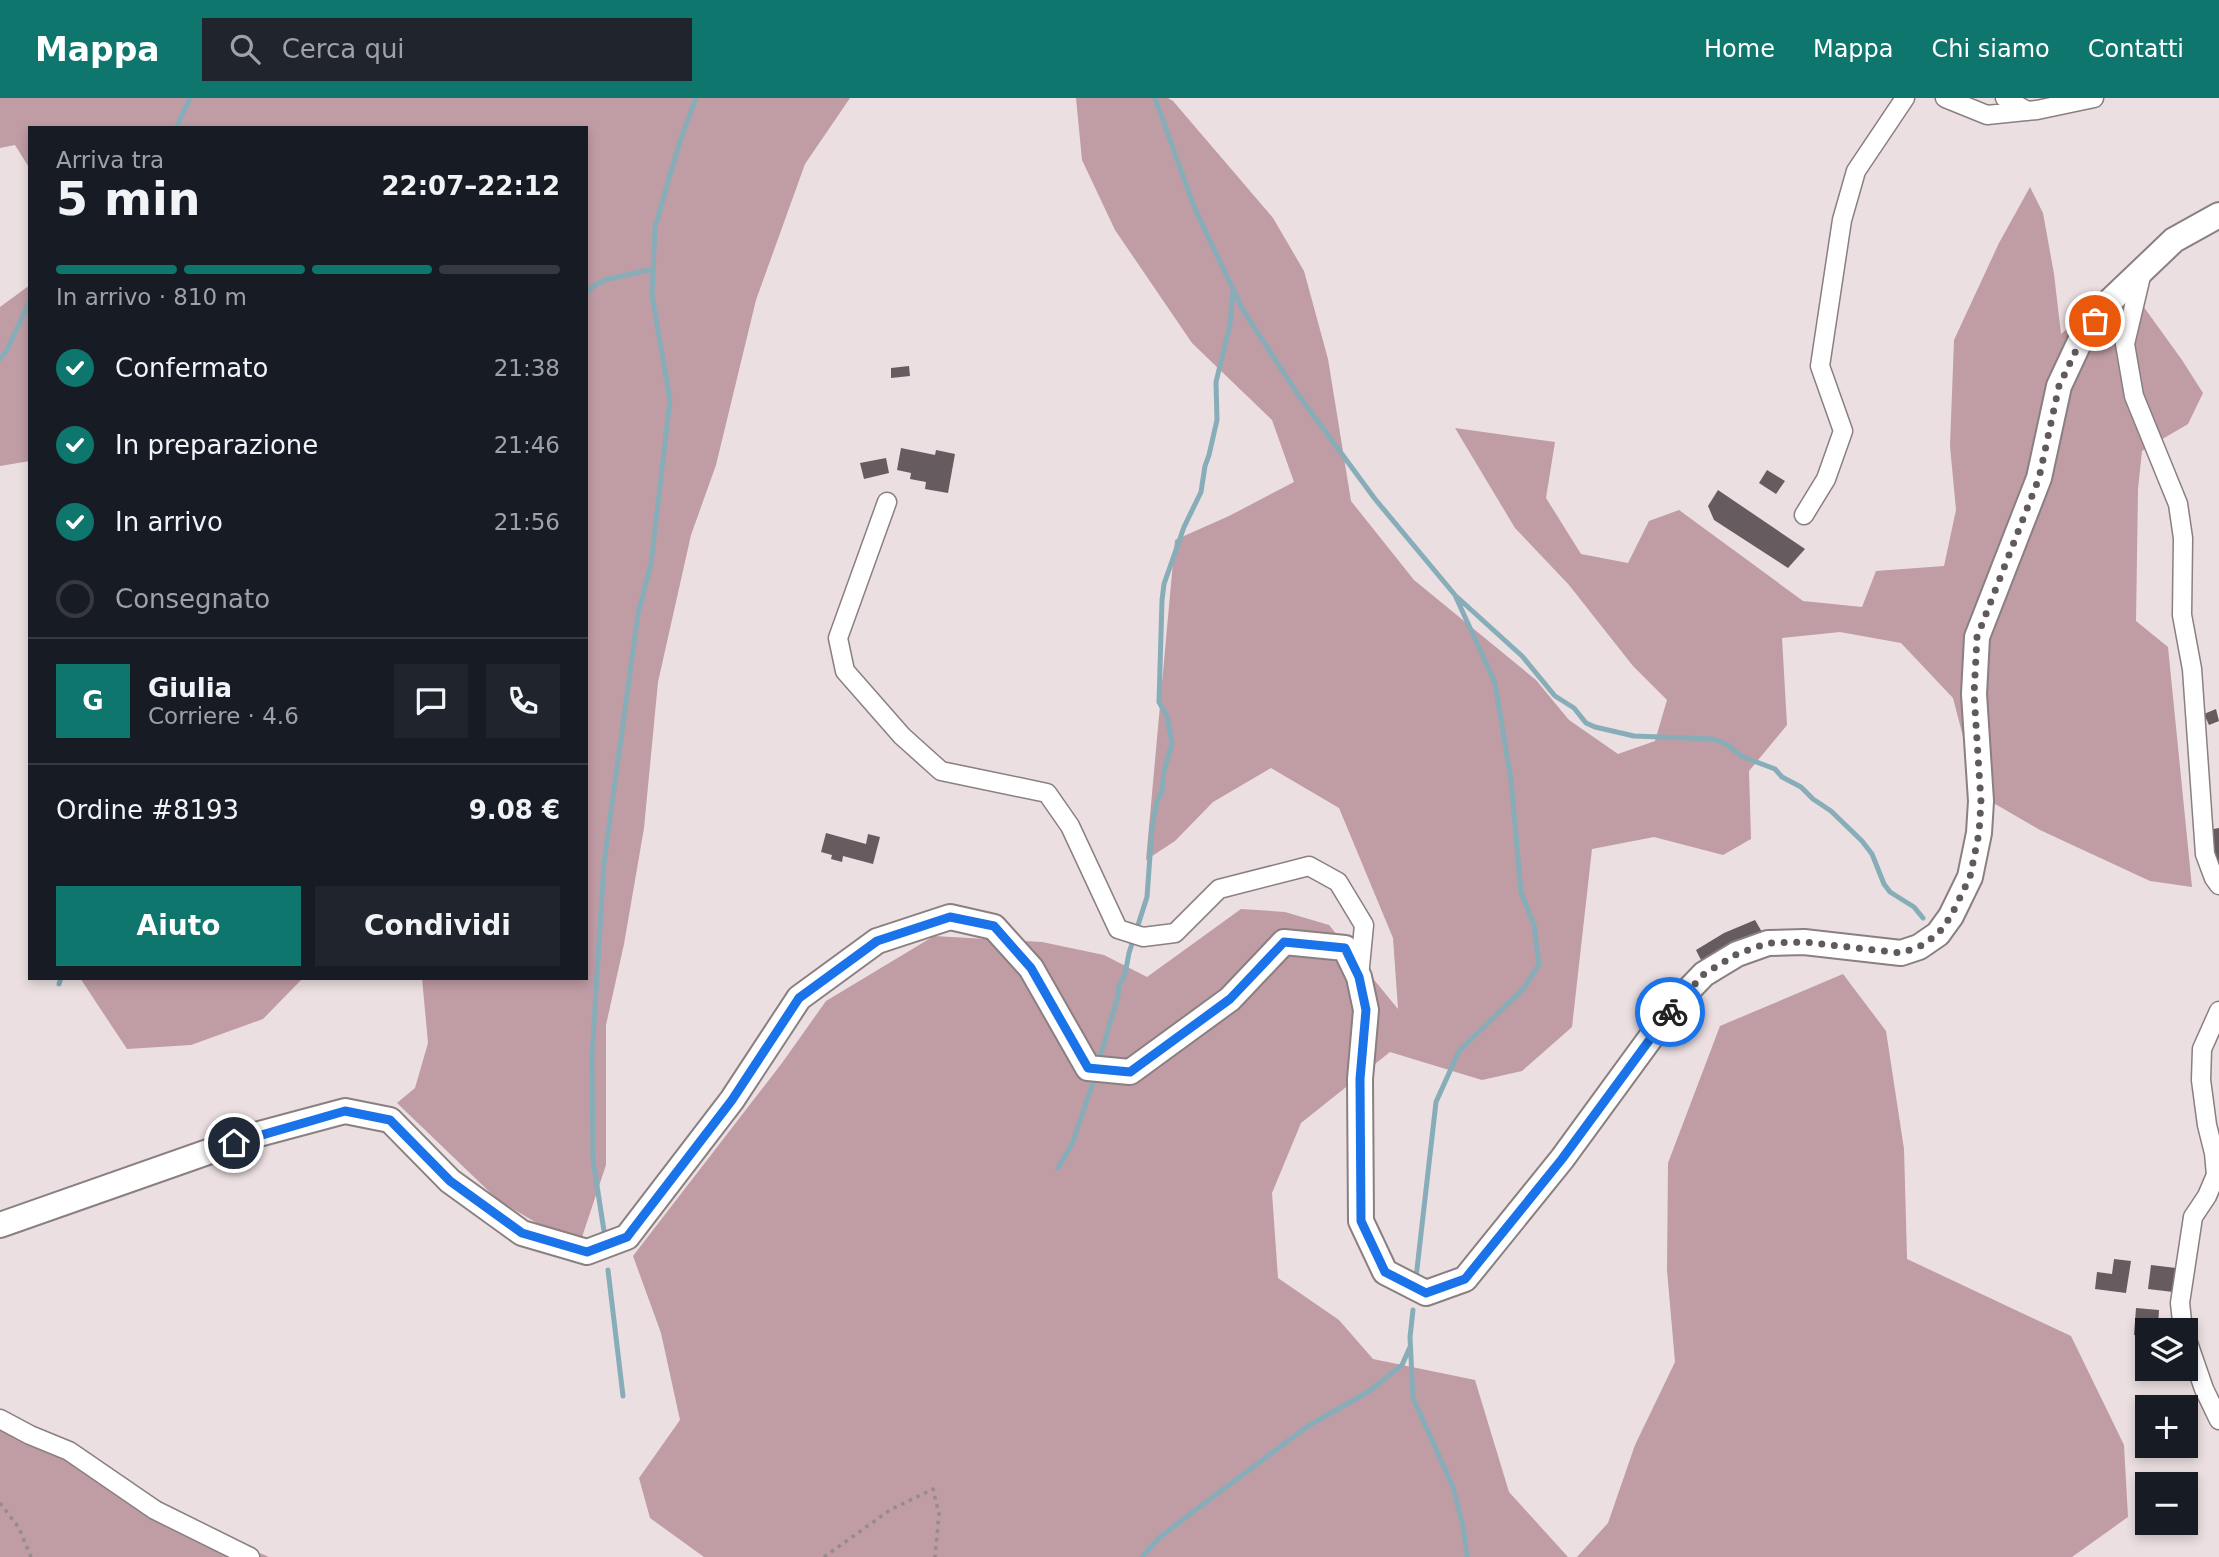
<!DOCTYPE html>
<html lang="it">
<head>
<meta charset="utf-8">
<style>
  body { margin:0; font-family:"DejaVu Sans",sans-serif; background:#20242c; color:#f1f3f6; height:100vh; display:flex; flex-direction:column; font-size:26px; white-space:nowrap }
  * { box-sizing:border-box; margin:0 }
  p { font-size:23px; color:#9ea1a6 }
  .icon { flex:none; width:38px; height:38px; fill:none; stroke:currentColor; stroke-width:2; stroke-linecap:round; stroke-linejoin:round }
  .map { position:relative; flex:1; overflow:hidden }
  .panel { position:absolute; left:28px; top:28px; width:560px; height:854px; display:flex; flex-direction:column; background:#171b24; border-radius:0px; box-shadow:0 4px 10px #0003 }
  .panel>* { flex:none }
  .fabs { position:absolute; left:2135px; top:1220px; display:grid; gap:14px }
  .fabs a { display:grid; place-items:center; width:63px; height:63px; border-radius:0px; background:#171b24; box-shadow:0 4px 10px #0003; font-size:35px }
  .pin { position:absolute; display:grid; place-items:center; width:60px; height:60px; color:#fff; margin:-30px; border:4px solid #fff; border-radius:50%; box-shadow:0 2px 7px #0007 }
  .courier { position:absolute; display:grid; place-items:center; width:70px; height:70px; margin:-35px; border:5px solid #1a73e8; border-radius:50%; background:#fff; color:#222; box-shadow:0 2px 9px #0007 }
  .summary em { font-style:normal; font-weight:700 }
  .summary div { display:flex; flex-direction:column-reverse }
  .summary { display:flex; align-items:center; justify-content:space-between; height:119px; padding:0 28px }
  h1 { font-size:46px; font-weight:700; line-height:52px }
  .bar { display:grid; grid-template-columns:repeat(4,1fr); gap:10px 7px; align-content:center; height:84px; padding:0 28px }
  .bar i { height:9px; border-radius:5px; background:#363941 }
  .bar .selected { background:#0f766e }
  .bar p { grid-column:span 4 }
  .line { display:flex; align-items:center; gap:18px; padding:0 28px; border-top:2px solid #363941 }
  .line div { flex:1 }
  .round { display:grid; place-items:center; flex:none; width:74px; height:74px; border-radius:0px; background:#20242c }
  ol { padding:0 28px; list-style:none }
  li { display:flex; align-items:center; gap:21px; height:77px }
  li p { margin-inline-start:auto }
  li .icon { padding:7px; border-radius:50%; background:#0f766e; color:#fff; stroke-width:4 }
  li:last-child { color:#9ea1a6 }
  li i { width:38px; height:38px; border:4px solid #363941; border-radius:50% }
  .primary-button { display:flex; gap:14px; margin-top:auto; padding:14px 28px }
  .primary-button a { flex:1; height:80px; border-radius:0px; background:#0f766e; color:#fff; font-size:28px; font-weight:700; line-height:80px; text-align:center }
  .primary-button a+a { background:#20242c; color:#f1f3f6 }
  header { display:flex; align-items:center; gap:42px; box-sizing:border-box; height:98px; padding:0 35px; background:#0f766e; color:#fff }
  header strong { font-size:33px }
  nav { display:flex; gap:38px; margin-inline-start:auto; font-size:24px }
  .search { width:490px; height:63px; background:#20242c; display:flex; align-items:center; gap:18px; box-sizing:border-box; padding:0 24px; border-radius:0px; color:#9ea1a6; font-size:26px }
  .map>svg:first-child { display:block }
  .forest { fill:#c09ca5 }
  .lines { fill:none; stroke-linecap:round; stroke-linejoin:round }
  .stream { stroke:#87adb8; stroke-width:5 }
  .building { fill:#665b5e }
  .street-casing { stroke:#8a7f81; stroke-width:21 }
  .secondary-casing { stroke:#8a7f81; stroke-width:28 }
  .path { stroke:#948b8d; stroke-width:3.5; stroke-dasharray:3.5 5; stroke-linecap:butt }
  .street { stroke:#fff; stroke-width:18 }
  .secondary { stroke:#fff; stroke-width:24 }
  .done { stroke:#615a5c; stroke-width:7; stroke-dasharray:0 12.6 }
  .route { stroke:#1a73e8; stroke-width:9 }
</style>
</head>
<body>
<header>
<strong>Mappa</strong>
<div class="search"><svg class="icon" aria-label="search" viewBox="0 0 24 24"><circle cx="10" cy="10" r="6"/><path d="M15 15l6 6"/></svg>Cerca qui</div>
<nav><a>Home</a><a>Mappa</a><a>Chi siamo</a><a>Contatti</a></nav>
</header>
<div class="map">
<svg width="2219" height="1459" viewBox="0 0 2219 1459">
  <rect width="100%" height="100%" fill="#ebdfe1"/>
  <path class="forest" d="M0 0H850L805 66 756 202 716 367 691 437 658 584 644 730 624 846 606 927V1067L582 1139 552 1134 498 1102 397 1005 415 990 428 945 422 880H586V30H30V71L15 47 0 50Z
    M1076 0H1168L1173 3 1273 120 1304 173 1328 261 1351 403 1414 482 1536 582 1569 622 1618 656 1655 643 1667 602 1633 568 1569 487 1515 430 1455 330 1555 344 1546 400 1581 456 1628 465 1649 423 1679 412 1803 503 1862 509 1876 473 1944 468 1956 412 1950 348 1954 242 1999 145 2030 89 2043 115 2054 176 2061 236 2125 183 2182 262 2203 295 2188 326 2142 353 2138 391 2136 523 2168 549 2192 789 2150 783 2040 732 1978 696 1953 600 1901 545 1840 534 1782 540 1787 627 1749 673 1751 741 1723 757 1654 739 1592 751 1572 929 1522 973 1482 982 1390 954 1301 1025 1272 1095 1278 1180 1339 1222 1373 1261 1475 1282 1509 1394 1568 1459H704L650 1420 639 1380 680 1322 661 1235 633 1158 782 965 826 903 934 838 1042 844 1104 857 1147 879 1241 811 1285 814 1329 827 1398 911 1393 840 1339 710 1271 670 1213 704 1175 743 1146 762 1175 442 1229 418 1294 384 1272 322 1192 245 1115 132 1082 62Z
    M30 187V363L0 368V209Z
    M1843 876 1886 933 1904 1051 1907 1161 2071 1238 2124 1347 2128 1419 2072 1459H1577L1608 1425 1635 1347 1675 1264 1667 1172 1668 1065 1720 928Z
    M80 880H303L263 921 191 947 127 951Z
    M0 1321 141 1404 269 1459H0Z"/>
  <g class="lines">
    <path class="stream" d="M1155 0 1194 109 1243 212 1297 295 1375 401 1455 497 1495 585 1511 682 1521 794 1534 827 1539 867 1523 891 1459 953 1436 1004 1416 1180
      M176 30 190 0
      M586 193 604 182 653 171
      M0 261 7 252 30 202
      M1457 499 1522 558 1555 598 1574 610 1586 625 1595 629 1634 638 1713 641 1726 646 1743 659 1775 671 1782 679 1801 689 1813 701 1831 713 1862 743 1872 756 1884 786 1890 794 1914 809 1923 820
      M59 886 61 880
      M1099 963 1118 898 1119 887 1125 876 1129 855 1147 799 1152 730 1157 703 1162 693 1164 673 1172 645 1167 618 1159 604 1162 502 1164 486 1184 429 1201 394 1205 368 1209 357 1217 322 1216 284 1230 227 1233 193
      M1058 1070 1072 1046 1096 976
      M604 1133 593 1062 592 958 604 765 638 516 651 466 670 302 652 197 655 129 680 43 696 0
      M608 1172 623 1298
      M1413 1212 1410 1239 1413 1300 1453 1389 1463 1428 1467 1459
      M1142 1459 1159 1440 1190 1416 1308 1328 1368 1294 1402 1267 1410 1249"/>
  </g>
  <path class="building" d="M909 268 910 278 891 280V270Z
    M901 350 935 357 936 352 955 356 948 395 925 391 926 384 910 381 911 375 897 372Z
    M886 360 889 375 864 381 860 365Z
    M1767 372 1785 383 1776 396 1759 385Z
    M1718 392 1805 451 1788 470 1714 422 1708 408Z
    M2216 611 2219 623 2209 627 2204 616Z
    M2219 730V773H2218L2208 732Z
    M826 735 866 746 868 736 880 739 873 766 843 758 842 764 831 761 832 757 821 754Z
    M1755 822 1762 834 1703 866 1696 852 1724 835Z
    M2114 1161 2131 1163 2126 1195 2095 1191 2097 1174 2112 1176Z
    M2151 1167 2176 1170 2173 1194 2148 1191Z
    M2136 1210 2159 1212 2158 1228H2165V1232H2147V1238L2134 1237Z"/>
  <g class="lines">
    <g class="street-casing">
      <path id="street" d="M1945 0 1987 17 2037 12 2094 0
        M2005 0 2027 13
        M2142 174 2125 246 2134 298 2178 406 2183 440 2182 517 2192 571 2205 756 2214 780 2219 787
        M887 404 838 540 845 573 902 638 941 673 1047 695 1070 728 1118 831 1143 839 1175 835 1219 791 1309 768 1338 784 1364 827 1359 879
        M1804 417 1826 381 1843 333 1820 268 1842 122 1856 73 1905 0
        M2183 1232 2180 1205 2193 1119 2207 1098 2216 1077 2214 1055 2207 1027 2201 982 2202 951 2219 913
        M2186 1239 2204 1291 2219 1322
        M0 1321 30 1337 69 1353 155 1412 250 1459"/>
    </g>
    <g class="secondary-casing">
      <path id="secondary" d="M0 1127 259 1036 345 1013 390 1022 450 1083 522 1135 587 1154 627 1139 732 1002 799 900 877 843 950 819 994 829 1031 870 1088 970 1130 974 1230 901 1284 844 1345 850 1359 879 1366 912 1360 981 1361 1123 1385 1174 1426 1195 1465 1181 1562 1061 1676 905 1704 876 1737 856 1768 845 1804 844 1901 855 1919 849 1938 836 1951 818 1970 779 1979 735 1981 703 1974 596 1977 539 2039 380 2059 288 2081 241 2108 205 2174 142 2219 117"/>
    </g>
    <path class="path" d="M0 1405 19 1430 31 1459
      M824 1459 890 1412 933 1391 939 1416 935 1459"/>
    <use href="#street" class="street"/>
    <use href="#secondary" class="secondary"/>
  </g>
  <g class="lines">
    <path class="done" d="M1670 914 1704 876 1737 856 1768 845 1804 844 1901 855 1919 849 1938 836 1951 818 1970 779 1979 735 1981 704 1974 596 1977 539 2039 380 2059 288 2081 242 2095 223"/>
    <path class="route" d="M234 1045 345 1013 390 1022 450 1083 522 1135 587 1154 627 1139 732 1002 799 900 877 843 950 819 994 828 1031 870 1088 970 1130 974 1230 901 1284 844 1345 850 1359 879 1366 912 1360 981 1361 1123 1385 1174 1426 1195 1465 1181 1562 1061 1670 914"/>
  </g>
</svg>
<div class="fabs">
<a><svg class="icon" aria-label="layers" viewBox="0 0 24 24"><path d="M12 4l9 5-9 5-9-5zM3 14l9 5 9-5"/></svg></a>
<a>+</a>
<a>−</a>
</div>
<div class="pin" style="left:2095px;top:223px;background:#ea580c"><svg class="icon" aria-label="bag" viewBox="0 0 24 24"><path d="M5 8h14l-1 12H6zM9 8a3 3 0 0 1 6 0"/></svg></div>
<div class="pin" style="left:234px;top:1045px;background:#1f2937"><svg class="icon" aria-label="home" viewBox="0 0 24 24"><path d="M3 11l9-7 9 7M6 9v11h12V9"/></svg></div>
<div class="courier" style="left:1670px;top:914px"><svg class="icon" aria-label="bike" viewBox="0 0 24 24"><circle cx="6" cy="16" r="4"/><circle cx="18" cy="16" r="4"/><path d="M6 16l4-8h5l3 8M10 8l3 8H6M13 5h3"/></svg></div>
<section class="panel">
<div class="summary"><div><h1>5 min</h1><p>Arriva tra</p></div><em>22:07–22:12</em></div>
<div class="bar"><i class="selected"></i><i class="selected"></i><i class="selected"></i><i></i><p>In arrivo · 810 m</p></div>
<ol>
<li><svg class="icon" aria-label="check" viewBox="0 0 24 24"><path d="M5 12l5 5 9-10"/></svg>Confermato<p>21:38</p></li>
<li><svg class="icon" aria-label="check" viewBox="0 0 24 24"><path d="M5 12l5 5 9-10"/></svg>In preparazione<p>21:46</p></li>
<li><svg class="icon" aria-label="check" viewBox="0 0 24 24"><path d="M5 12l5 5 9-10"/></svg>In arrivo<p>21:56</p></li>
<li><i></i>Consegnato</li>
</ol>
<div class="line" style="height:126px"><b class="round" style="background:#0f766e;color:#fff">G</b><div><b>Giulia</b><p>Corriere · 4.6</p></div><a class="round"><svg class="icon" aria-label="chat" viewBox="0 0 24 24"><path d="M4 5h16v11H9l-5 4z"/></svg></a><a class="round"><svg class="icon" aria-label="phone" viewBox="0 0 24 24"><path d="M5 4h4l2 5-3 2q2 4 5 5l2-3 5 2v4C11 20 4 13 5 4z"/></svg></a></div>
<div class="line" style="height:91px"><div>Ordine #8193</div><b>9.08 €</b></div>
<div class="primary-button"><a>Aiuto</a><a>Condividi</a></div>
</section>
</div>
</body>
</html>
